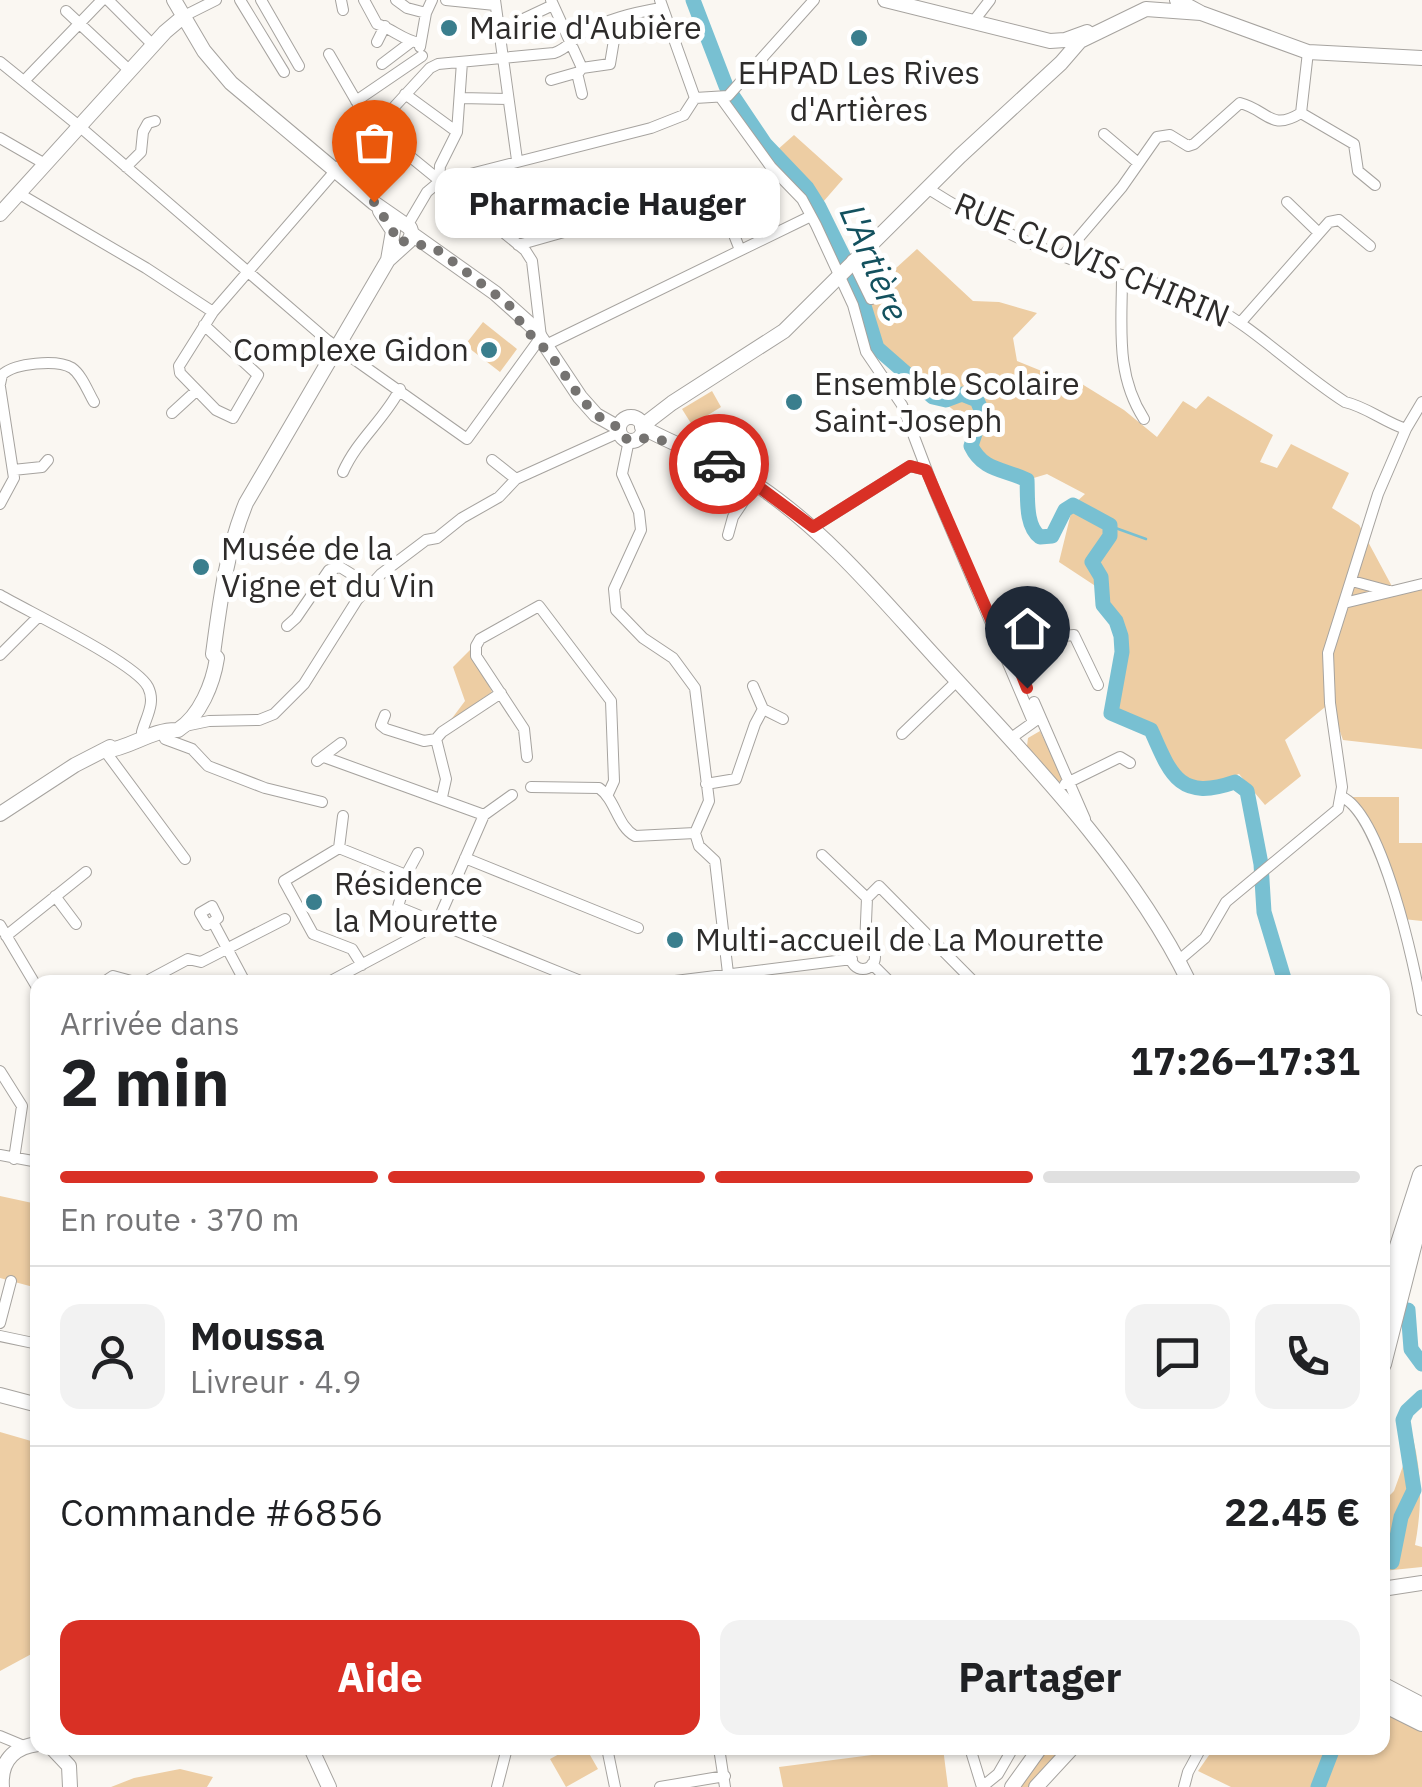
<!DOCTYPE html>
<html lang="fr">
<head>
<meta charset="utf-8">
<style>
  body { margin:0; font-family:"IBM Plex Sans",sans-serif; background:#f2f2f2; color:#202124; height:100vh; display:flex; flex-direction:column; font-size:38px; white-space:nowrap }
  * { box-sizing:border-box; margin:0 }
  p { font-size:32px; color:#757577 }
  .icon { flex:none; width:55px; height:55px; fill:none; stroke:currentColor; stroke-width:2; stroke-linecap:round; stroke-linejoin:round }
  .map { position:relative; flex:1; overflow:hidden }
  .drawer { position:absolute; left:30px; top:975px; width:1360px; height:780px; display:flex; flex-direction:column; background:#fff; border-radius:20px; box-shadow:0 2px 8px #0004 }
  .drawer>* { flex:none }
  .pin { position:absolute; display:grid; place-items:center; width:85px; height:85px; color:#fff; margin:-102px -42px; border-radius:50% 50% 50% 0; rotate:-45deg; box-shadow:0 0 10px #0007 }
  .pin .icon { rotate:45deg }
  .courier { position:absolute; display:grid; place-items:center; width:100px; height:100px; margin:-50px; border:8px solid #d93025; border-radius:50%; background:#fff; color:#222; box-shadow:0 2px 12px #0007 }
  .bubble { position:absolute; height:70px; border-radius:20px; background:#fff; box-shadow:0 2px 8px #0004; font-size:32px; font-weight:800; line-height:70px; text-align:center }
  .head em { font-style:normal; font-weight:800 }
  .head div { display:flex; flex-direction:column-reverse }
  .head { display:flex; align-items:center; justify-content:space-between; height:170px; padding:0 30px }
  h1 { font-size:65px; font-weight:800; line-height:75px }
  .bar { display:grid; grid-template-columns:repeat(4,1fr); gap:15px 10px; align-content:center; height:120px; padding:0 30px }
  .bar i { height:12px; border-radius:8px; background:#e0e0e0 }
  .bar .active { background:#d93025 }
  .bar p { grid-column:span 4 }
  .line { display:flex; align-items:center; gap:25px; padding:0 30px; border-top:2px solid #e0e0e0 }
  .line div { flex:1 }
  .round { display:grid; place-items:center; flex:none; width:105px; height:105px; border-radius:20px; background:#f2f2f2 }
  .button { display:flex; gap:20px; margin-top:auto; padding:20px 30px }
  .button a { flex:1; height:115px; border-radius:20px; background:#d93025; color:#fff; font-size:40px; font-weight:800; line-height:115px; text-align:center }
  .button a+a { background:#f2f2f2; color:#202124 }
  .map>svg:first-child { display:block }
  .green { fill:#edcda3 }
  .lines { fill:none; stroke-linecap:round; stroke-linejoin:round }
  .stream { stroke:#78c0d2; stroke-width:2.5 }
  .river { stroke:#78c0d2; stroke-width:15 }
  .minor-casing { stroke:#a6a39f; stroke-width:12 }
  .secondary-casing { stroke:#a6a39f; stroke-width:16 }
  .trunk-casing { stroke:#a6a39f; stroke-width:20 }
  .minor { stroke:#fff; stroke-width:10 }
  .secondary { stroke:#fff; stroke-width:14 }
  .trunk { stroke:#fff; stroke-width:18 }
  .done { stroke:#757371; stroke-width:10; stroke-dasharray:0 18 }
  .route { stroke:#d93025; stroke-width:12 }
  .poi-dot { fill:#3a7e8d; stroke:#fff; stroke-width:4 }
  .labels { text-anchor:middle; stroke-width:10; stroke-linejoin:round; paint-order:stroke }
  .poi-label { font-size:32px; fill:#2e2c2b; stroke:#fff; text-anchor:start }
  .street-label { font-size:32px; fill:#2e2c2b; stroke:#fff }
  .water-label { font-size:35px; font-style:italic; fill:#13515e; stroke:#fff }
</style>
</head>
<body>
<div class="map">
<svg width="1422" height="1787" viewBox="0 0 1422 1787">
  <rect width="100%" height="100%" fill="#faf7f2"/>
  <path class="green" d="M735 89 776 151 794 135 843 179 823 202 846 258 819 199 772 149 733 91Z
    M917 249 973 301 999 302 1037 313 1013 338 1017 361 1049 374 1062 387 1077 381 1124 410 1157 437 1183 401 1196 409 1208 396 1273 435 1260 462 1277 468 1291 444 1349 473 1332 508 1359 525 1395 592 1422 581V749L1343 740 1330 703 1285 740 1301 776 1265 805 1239 774 1200 791 1168 770 1151 730 1110 710 1122 652 1116 621 1103 591 1059 562 1073 505 1085 494 1047 474 1027 480 979 459 962 417 877 348 863 298Z
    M483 322 517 349 500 372 465 345Z
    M712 391 721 407 692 425 682 409Z
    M471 649 492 692 450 721 465 701 453 667Z
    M1040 731 1063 778 1059 782 1027 746 1028 738Z
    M1350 797H1399V843H1422V921L1403 919 1385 869Z
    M0 1196 37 1204V1288L0 1278Z
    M0 1432 38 1443 37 1651 0 1671Z
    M1413 1438C1422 1474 1422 1508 1415 1545L1422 1547V1567L1383 1571V1502L1394 1491Z
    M1383 1710 1422 1730V1787H1231L1198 1771 1214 1748H1382Z
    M570 1748H586L598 1769 566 1787 550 1759Z
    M926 1748H943L948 1787H783L779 1767Z
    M1045 1748H1065L1032 1787H1017Z
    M180 1769 213 1777 207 1787H111L134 1778Z"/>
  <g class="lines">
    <path class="stream" d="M1110 526 1146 539"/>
    <path class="river" d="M693 0 726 86 765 144 807 188 819 207 858 286 877 348 933 397 946 400 962 394 977 400 982 412 971 446C983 471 1004 469 1027 480 1028 498 1025 526 1040 537L1052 536 1065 510 1073 505 1110 525V536L1092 562 1101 577 1103 605 1116 621 1121 636 1122 652 1111 713 1151 730C1171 776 1180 801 1235 782L1247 791 1261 864 1264 912 1285 982
      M1408 1310 1411 1349 1422 1364
      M1392 1562 1401 1517 1414 1490 1403 1420 1407 1411 1422 1397
      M1318 1787 1333 1748"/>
    <g class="minor-casing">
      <path id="minor" d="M108 0 153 45
        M240 0 284 72
        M261 0 299 66
        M341 0 343 10
        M364 0 377 24C393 29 404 41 420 43
        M396 0 407 8 426 13
        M446 0 495 5
        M495 0 517 160
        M551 0 582 68
        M660 0 695 98
        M66 11 130 71
        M184 16 216 0
        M517 22 553 5
        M973 22 990 0
        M377 42 385 26
        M420 47 426 13 432 0
        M329 54 373 130
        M0 62 79 126 327 340 467 439 541 337 532 261 525 250 375 128
        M382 64 411 42
        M430 68 438 64 554 53C567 49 571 41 581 34 606 19 633 13 661 8
        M577 73 582 94
        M551 80 579 72 582 68 610 64 615 34 612 20
        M24 81 102 0
        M405 94 457 132
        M460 98 508 99
        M695 98 728 96 814 0
        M721 98 771 167 802 199 816 225 853 305 866 352 902 405 935 492 1033 722
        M356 101 422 56
        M1301 113 1354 144 1358 171 1375 185
        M1301 113 1308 52
        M1104 134 1137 162
        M0 138 45 164
        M126 167 141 152 143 132 148 123 155 121
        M439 182 440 166 457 132 462 62
        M927 188C980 222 1039 250 1100 269 1134 280 1170 283 1202 300 1255 327 1295 370 1345 402 1367 407 1384 422 1406 429
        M18 193 146 268 213 312
        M1287 202 1319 233
        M407 226 427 192 439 182 651 128 684 115 695 98
        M518 245 716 189 740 250
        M1064 255 1122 187 1157 137 1170 135 1188 146 1194 144 1240 103C1268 110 1270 132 1301 113
        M852 260 871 299
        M1122 275C1122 327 1115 374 1144 419
        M1241 322 1329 222 1339 220 1370 246
        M204 325 258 375 233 418 216 410 180 373 179 366 213 312 336 170 430 68
        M539 342 548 344 811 216
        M0 384 2 375C14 363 57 359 72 368 82 375 88 392 94 402
        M0 387 14 478 0 504
        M172 413 196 391
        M629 440 622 474 639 512 641 530 614 589 616 610 643 638 673 658 695 688 709 801 695 833 699 846 715 861 729 982
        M492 460 516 479
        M13 470 42 467 48 460
        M343 472C357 440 384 420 400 389
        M813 527 910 466 926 470
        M728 535 733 517 755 484
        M1352 581 1389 591
        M0 595C29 612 136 663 148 687 156 703 146 717 142 732L145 738
        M1344 603 1422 584
        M287 626 296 618 329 570 340 567 369 585
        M0 655 38 617
        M1008 659 1063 636 1074 635 1098 685
        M753 686 763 709 783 719
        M1034 702 1085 819
        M385 715 381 725 386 729 424 741 436 739
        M185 726 209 721 259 720 274 714 304 684 357 600 381 574 426 540 437 538 462 518 499 497 516 479 620 432
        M162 732 165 739 192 749 208 766 265 788 322 802
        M902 734 957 681
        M1010 739 1035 721
        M105 751 185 859
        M324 757 484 815
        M527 757 524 729 476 656V646L480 639 539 606 611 701 614 781 608 794
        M317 761 341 743
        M706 784 736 779 755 724 763 709
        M1065 784 1120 757 1130 763
        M531 787 599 788C616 800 617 826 635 836L695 833
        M442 797 446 779 436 739 442 732 501 693
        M1342 797C1382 815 1415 966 1422 1010
        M339 848 343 816
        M822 855 867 898
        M465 858 638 928
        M405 877 418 853
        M55 896 76 924
        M213 922 218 918 212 906 200 913 207 925 213 922 245 982
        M0 925 38 989
        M436 925 484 815 512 795
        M6 936 86 872
        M851 957a12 12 0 1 1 24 0a12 12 0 1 1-24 0Z
        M865 946 867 898 879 886 974 982
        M1178 961 1205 938 1226 902 1338 809 1342 787 1330 703 1328 653 1378 494 1406 429 1422 402
        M872 964 890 982
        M362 965 352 949 313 934 284 881 339 848 401 873 405 882 398 907 583 982
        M104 982 113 976 135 982
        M145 982 188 959 201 962 285 919
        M329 982 436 925
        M667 982 852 959
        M0 1071 22 1106 14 1159
        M0 1155 38 1162
        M0 1323 11 1281
        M0 1336 38 1344
        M0 1736 24 1746
        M607 1748 615 1787
        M719 1748 725 1787
        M970 1748 982 1787
        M497 1787 507 1748
        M660 1787 725 1776
        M982 1787 998 1774 1013 1748
        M1184 1787 1188 1772 1201 1748"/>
    </g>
    <g class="secondary-casing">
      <path id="secondary" d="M885 0 1050 41 1065 40 1087 32
        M1177 0 1201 13 1308 52 1422 58
        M380 211 393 231 388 260
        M0 214 165 32 184 16
        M412 234 495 293 534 328 580 397 596 415 619 428
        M619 429a12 12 0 1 1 24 0a12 12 0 1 1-24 0Z
        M642 426 672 403 784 331 960 156 1061 63 1080 41 1146 9 1201 13
        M642 427C680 448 722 461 757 485 827 532 881 598 937 659 1027 757 1131 863 1189 982
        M105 751C131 748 152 729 178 730 200 716 213 684 217 658L213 654C220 602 226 552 246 503L388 260 409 241 412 234 410 228 374 203 231 83 204 51 174 0
        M0 814 75 765 110 747
        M0 1395 38 1405
        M1382 1589 1422 1583
        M52 1748 69 1766 70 1787
        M311 1748 329 1787
        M2 1787C0 1762 13 1747 38 1744
        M1012 1787 1040 1748
        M1036 1787 1072 1748"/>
    </g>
    <g class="trunk-casing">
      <path id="trunk" d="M1382 1309 1393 1265 1422 1175
        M1382 1364 1422 1207
        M1382 1686 1422 1707
        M1382 1702 1422 1722"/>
    </g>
    <use href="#minor" class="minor"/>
    <use href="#secondary" class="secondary"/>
    <use href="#trunk" class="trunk"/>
  </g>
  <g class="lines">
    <path class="done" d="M374 202 393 231 396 242 409 241 439 251 509 305 525 329 550 354 580 397 596 415 619 428 623 437 629 440C657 433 694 450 719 464"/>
    <path class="route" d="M719 464 755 484 813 527 910 466 926 470 1008 659 1014 656 1027 688"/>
  </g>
  <g class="poi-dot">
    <circle cx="449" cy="28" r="10"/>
    <circle cx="859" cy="38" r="10"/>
    <circle cx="489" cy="350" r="10"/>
    <circle cx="794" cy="402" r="10"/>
    <circle cx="201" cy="567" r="10"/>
    <circle cx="314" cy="902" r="10"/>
    <circle cx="675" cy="940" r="10"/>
  </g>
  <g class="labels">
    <g class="poi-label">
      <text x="469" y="39">Mairie d'Aubière</text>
      <text x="859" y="84" text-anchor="middle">EHPAD Les Rives<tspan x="859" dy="37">d'Artières</tspan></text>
      <text x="469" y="361" text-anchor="end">Complexe Gidon</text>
      <text x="814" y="395">Ensemble Scolaire<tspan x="814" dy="37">Saint-Joseph</tspan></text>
      <text x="221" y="560">Musée de la<tspan x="221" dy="37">Vigne et du Vin</tspan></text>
      <text x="334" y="895">Résidence<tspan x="334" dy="37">la Mourette</tspan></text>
      <text x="695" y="951">Multi-accueil de La Mourette</text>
    </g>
    <g class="street-label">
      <text transform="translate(1092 260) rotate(23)" y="11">RUE CLOVIS CHIRIN</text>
    </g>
    <g class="water-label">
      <text transform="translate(874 263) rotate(67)" y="12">L'Artière</text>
    </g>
  </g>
</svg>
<div class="pin" style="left:374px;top:202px;background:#ea580c"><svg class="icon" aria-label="bag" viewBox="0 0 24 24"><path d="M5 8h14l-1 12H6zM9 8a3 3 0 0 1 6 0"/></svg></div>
<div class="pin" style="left:1027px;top:688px;background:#1f2937"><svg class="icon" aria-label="home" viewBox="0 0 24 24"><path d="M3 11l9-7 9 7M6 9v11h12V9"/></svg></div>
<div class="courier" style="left:719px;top:464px"><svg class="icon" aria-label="car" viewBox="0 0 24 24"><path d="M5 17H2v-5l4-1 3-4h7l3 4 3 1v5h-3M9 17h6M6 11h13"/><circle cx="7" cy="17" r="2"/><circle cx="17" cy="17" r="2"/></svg></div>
<div class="bubble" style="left:435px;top:168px;width:345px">Pharmacie Hauger</div>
<section class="drawer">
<div class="head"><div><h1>2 min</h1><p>Arrivée dans</p></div><em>17:26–17:31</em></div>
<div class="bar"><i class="active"></i><i class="active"></i><i class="active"></i><i></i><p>En route · 370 m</p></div>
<div class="line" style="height:180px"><a class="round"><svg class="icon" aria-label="person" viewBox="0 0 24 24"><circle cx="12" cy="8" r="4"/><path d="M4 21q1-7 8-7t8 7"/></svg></a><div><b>Moussa</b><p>Livreur · 4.9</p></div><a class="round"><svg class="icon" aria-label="chat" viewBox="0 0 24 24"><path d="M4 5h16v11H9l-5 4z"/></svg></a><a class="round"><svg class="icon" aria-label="phone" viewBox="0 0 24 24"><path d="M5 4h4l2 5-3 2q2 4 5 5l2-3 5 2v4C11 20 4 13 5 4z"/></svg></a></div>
<div class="line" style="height:130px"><div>Commande #6856</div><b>22.45 €</b></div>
<div class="button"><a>Aide</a><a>Partager</a></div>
</section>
</div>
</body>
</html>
